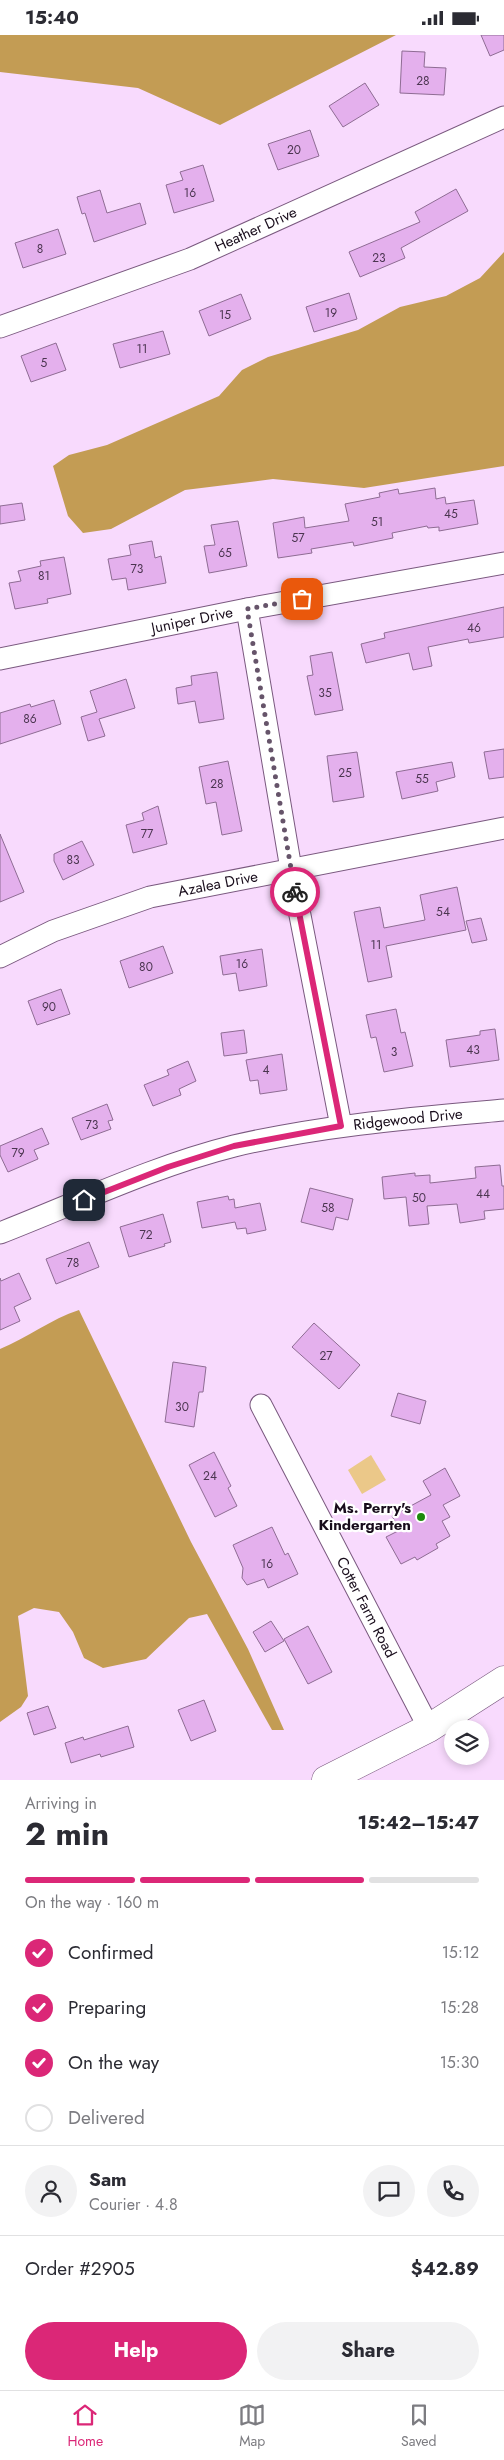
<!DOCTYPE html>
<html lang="en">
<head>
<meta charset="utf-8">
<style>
  body { margin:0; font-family:Jost,sans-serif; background:#f2f2f3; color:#2b2b33; height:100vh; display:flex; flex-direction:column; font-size:19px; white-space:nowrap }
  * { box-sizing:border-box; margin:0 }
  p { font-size:16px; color:#7c7c81 }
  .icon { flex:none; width:28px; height:28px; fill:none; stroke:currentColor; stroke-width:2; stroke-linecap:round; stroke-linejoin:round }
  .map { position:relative; height:1745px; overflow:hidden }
  .panel { display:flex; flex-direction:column; background:#fff; flex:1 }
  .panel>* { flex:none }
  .tools { position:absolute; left:444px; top:1685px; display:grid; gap:10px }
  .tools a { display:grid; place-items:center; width:45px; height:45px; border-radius:50%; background:#fff; box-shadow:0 2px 8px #0003; font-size:25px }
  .pin { position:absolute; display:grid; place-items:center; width:42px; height:42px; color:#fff; margin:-21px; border-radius:10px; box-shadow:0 2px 8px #0006 }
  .courier { position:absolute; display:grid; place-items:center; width:50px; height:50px; margin:-25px; border:4px solid #db2777; border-radius:50%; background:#fff; color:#222; box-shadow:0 1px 6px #0007 }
  .overview em { font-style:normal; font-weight:700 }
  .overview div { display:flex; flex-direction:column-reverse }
  .overview { display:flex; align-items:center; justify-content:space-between; height:85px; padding:0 25px }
  h1 { font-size:32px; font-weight:700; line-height:38px }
  .bar { display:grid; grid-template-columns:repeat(4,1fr); gap:8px 5px; align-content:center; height:60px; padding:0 25px }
  .bar i { height:6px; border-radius:4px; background:#e1e1e2 }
  .bar .current { background:#db2777 }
  .bar p { grid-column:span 4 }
  .line { display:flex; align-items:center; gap:12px; padding:0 25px; border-top:1px solid #e1e1e2 }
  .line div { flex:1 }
  .round { display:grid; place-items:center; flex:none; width:52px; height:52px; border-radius:26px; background:#f2f2f3 }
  ol { padding:0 25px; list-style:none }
  li { display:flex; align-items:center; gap:15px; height:55px }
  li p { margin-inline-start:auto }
  li .icon { padding:5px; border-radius:50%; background:#db2777; color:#fff; stroke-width:4 }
  li:last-child { color:#7c7c81 }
  li i { width:28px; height:28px; border:2px solid #e1e1e2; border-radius:50% }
  .cta { display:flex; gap:10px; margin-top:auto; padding:10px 25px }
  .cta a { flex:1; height:58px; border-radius:30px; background:#db2777; color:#fff; font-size:20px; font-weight:700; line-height:58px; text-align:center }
  .cta a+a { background:#f2f2f3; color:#2b2b33 }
  .status { display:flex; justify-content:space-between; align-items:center; height:35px; padding:0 25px; background:#fff; direction:ltr }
  .status svg { height:14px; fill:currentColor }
  .dock { display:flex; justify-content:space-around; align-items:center; height:70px; border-top:1px solid #e1e1e2; background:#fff; font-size:14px; color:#7c7c81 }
  .dock a { display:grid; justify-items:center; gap:2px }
  .dock .current { color:#db2777 }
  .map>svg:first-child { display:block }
  .green { fill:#ebc889 }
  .forest { fill:#c39c54 }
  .building { fill:#e4b0ed; stroke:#8e6c93 }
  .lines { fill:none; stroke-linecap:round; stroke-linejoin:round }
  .minor-casing { stroke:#7a597f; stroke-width:23 }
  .secondary-casing { stroke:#7a597f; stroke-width:29 }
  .minor { stroke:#fff; stroke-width:21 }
  .secondary { stroke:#fff; stroke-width:28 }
  .done { stroke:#66546a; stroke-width:5; stroke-dasharray:0 9 }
  .route { stroke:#db2777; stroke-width:6 }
  .poi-dot { fill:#1d8b0c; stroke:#fff; stroke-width:2 }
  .labels { text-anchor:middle; stroke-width:4.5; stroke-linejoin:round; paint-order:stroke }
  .number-label { font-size:12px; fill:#4b3550 }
  .street-label { font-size:15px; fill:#180c1b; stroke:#fff }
  .poi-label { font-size:15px; font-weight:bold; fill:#180c1b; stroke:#fff; text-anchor:end }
</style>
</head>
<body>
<div class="status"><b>15:40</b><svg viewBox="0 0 49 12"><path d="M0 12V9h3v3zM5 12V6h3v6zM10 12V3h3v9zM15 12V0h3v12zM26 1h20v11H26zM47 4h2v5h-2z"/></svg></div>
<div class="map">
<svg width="504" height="1745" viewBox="0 0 504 1745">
  <rect width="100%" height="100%" fill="#f8dafd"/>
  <path class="green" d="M371 1420 386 1445 362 1459 348 1435Z"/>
  <path class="forest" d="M0 0H396L220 90 138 53 0 37Z
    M504 217V431L364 453 273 444 185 455 111 494 83 498 68 481 53 431 69 420 107 410 219 361 242 335 268 322 358 295 400 272 446 261 480 243Z
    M79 1275 191 1507 248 1614 284 1695H272L207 1579 189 1583 146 1624 103 1633 84 1623 73 1597 59 1577 34 1573 18 1581 28 1661 21 1672 0 1687V1314C27 1303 51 1284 79 1275Z"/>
  <path class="building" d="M481 0H504V15L490 21Z
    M402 16 425 17 424 32 446 33 444 60 400 58Z
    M365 48 379 70 343 92 329 71Z
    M310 95 319 121 278 135 268 109Z
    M203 130 214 166 174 178 166 150 183 145 180 137Z
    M456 154 468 176 401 213 405 223 360 242 349 217 420 187 415 177Z
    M100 155 107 178 140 168 146 189 94 207 85 178 82 179 77 162Z
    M58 194 66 219 23 233 15 208Z
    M349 258 357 284 314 297 306 272Z
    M241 259 251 284 209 301 199 276Z
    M163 296 170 319 120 333 113 309Z
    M56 308 66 335 31 347 21 321Z
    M435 453 436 464 445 462 446 469 474 465 478 489 439 496V492L428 493 427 491 392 498 393 503 354 511 353 507 311 514 312 518 278 523 273 488 304 482 305 493 349 486 345 469 380 462 379 458 398 454 399 459Z
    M22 468 25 485 0 489V471Z
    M238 486 247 531 209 538 204 511 215 510 211 490Z
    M152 506 155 523 161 521 166 548 128 555 126 543 112 545 108 524 131 520 129 510Z
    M64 522 71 559 47 564 48 568 15 574 9 548 21 546 18 536 41 531 40 526Z
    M504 572V602L469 608 468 604 428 612 432 631 413 635 409 618 366 628 361 609 385 603 384 598Z
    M332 617 343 675 315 680 307 641 313 640 310 621Z
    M217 637 224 684 199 688 195 666 178 669 176 653 192 650 191 641Z
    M126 644 135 673 99 684 105 701 88 706 81 682 97 677 90 656Z
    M54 665 61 689 0 709V678L30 669 31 672Z
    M504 714V742L489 744 484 717Z
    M357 717 364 762 333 767 327 721Z
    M228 726 242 796 222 800 216 767 206 769 199 732Z
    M452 727 455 742 436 747 438 756 402 764 396 737Z
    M158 771 167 809 133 818 126 790 144 785 142 778Z
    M0 799 24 857 0 867Z
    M82 806 94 830 63 845 54 826V819Z
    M457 852 466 895 386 911 392 942 368 947 354 877 380 872 384 893 425 885 420 860Z
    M481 883 487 905 472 908 466 886Z
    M163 911 173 938 129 953 120 926Z
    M262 914 267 951 239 956 236 938 223 940 220 921Z
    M61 954 70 979 37 990 28 966Z
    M396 974 401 998 405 997 413 1031 384 1037 376 1002 371 1003 366 980Z
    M495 994 499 1025 450 1032 446 1005 480 1000V996Z
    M244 995 247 1018 224 1021 221 998Z
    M282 1019 287 1055 260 1059 258 1045 250 1046 246 1025Z
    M188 1026 196 1046 179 1054 181 1060 153 1071 144 1050 169 1040 167 1035Z
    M107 1069 113 1085 108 1086 111 1094 81 1105 72 1083Z
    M42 1093 49 1109 34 1115 38 1124 8 1137 0 1120V1111Z
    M500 1130 502 1151H504V1174L484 1176 485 1184 460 1188 457 1169 427 1171 429 1189 409 1191 406 1162 384 1164 382 1142 415 1138V1141L430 1140V1148L476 1143 475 1132Z
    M310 1153 353 1164 348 1185 336 1182 333 1195 301 1187Z
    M228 1161 229 1165 234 1164 235 1173 260 1168 266 1195 247 1199 246 1193 237 1194 235 1187 202 1193 197 1167Z
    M163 1179 171 1207 164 1209 165 1211 129 1222 120 1192Z
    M89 1207 99 1232 56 1249 46 1224Z
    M19 1238 31 1264 14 1272 20 1286 0 1295V1243L1 1246Z
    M314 1288 360 1330 339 1354 292 1312Z
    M173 1327 206 1332 203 1357H199L194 1392 165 1387Z
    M398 1358 426 1366 420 1389 391 1381Z
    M214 1417 231 1451 228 1453 237 1471 215 1482 189 1430Z
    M445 1433 460 1461 443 1470 450 1482 442 1486 450 1501 436 1509 438 1513 417 1525 415 1522 401 1529 386 1502 400 1495 392 1481 431 1460 423 1446Z
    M272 1492 285 1520 288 1518 298 1539 268 1553 264 1544 247 1550 242 1543 243 1533 233 1510Z
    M271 1586 284 1606 265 1617 253 1597Z
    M308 1591 332 1637 308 1649 284 1604Z
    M204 1665 216 1696 191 1706 178 1675Z
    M48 1671 56 1693 34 1700 27 1678Z
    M128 1691 134 1712 101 1722 100 1719 71 1728 65 1708 83 1702 84 1705Z"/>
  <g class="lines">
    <g class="minor-casing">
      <g id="minor">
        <path id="s1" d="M0 292 190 224 504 82"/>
        <path d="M247 574 291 834 341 1091"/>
        <path id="s2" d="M0 624 247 574 504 528"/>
        <path id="s3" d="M0 922 53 896 150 862 504 793"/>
        <path id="s4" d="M0 1198C77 1168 154 1131 234 1111 323 1090 414 1083 504 1075"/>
        <path id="s5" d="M261 1370 429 1693"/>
      </g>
    </g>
    <g class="secondary-casing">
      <path id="secondary" d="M326 1745 429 1693 504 1645"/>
    </g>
    <use href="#minor" class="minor"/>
    <use href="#secondary" class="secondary"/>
  </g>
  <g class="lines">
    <path class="done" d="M295 857 247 574 302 564"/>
    <path class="route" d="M84 1165 168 1132 234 1111 341 1091 295 857"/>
  </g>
  <circle class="poi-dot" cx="421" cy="1482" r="5"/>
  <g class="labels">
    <g class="number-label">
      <text x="423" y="50">28</text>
      <text x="294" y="119">20</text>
      <text x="190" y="162">16</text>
      <text x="40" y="218">8</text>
      <text x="379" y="227">23</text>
      <text x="331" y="282">19</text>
      <text x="225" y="284">15</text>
      <text x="142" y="318">11</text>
      <text x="44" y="332">5</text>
      <text x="451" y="483">45</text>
      <text x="377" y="491">51</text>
      <text x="298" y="507">57</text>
      <text x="225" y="522">65</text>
      <text x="137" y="538">73</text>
      <text x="44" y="545">81</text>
      <text x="474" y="597">46</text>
      <text x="325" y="662">35</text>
      <text x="30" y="688">86</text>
      <text x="345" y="742">25</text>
      <text x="422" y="748">55</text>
      <text x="217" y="753">28</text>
      <text x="147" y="803">77</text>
      <text x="73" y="829">83</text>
      <text x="443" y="881">54</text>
      <text x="376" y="914">11</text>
      <text x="242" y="933">16</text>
      <text x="146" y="936">80</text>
      <text x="49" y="976">90</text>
      <text x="473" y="1019">43</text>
      <text x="394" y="1021">3</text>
      <text x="266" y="1039">4</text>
      <text x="92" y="1094">73</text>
      <text x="18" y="1122">79</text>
      <text x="483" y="1163">44</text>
      <text x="419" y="1167">50</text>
      <text x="328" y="1177">58</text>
      <text x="146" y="1204">72</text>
      <text x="73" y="1232">78</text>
      <text x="326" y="1325">27</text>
      <text x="182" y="1376">30</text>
      <text x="210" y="1445">24</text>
      <text x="267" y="1533">16</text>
    </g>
    <g class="street-label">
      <text dy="5" stroke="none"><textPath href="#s1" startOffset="274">Heather Drive</textPath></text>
      <text dy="5" stroke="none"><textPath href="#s2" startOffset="196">Juniper Drive</textPath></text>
      <text dy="5" stroke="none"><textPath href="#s3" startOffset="231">Azalea Drive</textPath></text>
      <text dy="5" stroke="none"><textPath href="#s4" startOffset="426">Ridgewood Drive</textPath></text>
      <text dy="5" stroke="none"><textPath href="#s5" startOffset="228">Cotter Farm Road</textPath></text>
    </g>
    <g class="poi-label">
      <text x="411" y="1478">Ms. Perry's<tspan x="411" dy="17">Kindergarten</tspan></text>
    </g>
  </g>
</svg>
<div class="tools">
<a><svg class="icon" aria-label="layers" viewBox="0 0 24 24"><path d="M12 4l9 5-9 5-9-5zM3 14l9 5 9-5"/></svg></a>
</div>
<div class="pin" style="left:302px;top:564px;background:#ea580c"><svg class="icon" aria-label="bag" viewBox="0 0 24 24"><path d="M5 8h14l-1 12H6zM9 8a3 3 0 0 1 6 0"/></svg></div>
<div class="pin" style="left:84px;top:1165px;background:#1f2937"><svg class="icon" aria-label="home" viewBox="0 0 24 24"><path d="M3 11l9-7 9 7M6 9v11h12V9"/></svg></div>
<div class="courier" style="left:295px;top:857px"><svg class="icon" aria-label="bike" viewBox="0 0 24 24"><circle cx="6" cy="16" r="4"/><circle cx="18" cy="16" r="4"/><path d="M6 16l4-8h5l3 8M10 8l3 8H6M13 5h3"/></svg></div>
</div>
<section class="panel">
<div class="overview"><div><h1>2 min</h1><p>Arriving in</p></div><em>15:42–15:47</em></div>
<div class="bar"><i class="current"></i><i class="current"></i><i class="current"></i><i></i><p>On the way · 160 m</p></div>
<ol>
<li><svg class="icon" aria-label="check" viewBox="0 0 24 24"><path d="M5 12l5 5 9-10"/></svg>Confirmed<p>15:12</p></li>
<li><svg class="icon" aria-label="check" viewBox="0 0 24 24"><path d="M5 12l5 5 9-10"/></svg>Preparing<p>15:28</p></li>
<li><svg class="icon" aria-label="check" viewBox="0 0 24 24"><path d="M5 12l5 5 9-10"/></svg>On the way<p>15:30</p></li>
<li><i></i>Delivered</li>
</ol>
<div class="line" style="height:90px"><a class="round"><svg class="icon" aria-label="person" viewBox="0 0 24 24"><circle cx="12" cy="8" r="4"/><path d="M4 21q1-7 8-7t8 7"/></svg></a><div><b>Sam</b><p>Courier · 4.8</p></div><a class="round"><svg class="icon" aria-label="chat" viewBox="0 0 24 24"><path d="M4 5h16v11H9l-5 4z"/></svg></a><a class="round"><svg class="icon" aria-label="phone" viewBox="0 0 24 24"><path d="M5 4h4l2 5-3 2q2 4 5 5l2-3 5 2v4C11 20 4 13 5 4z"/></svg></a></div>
<div class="line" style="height:65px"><div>Order #2905</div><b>$42.89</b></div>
<div class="cta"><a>Help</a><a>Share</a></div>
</section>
<nav class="dock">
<a class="current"><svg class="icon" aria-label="home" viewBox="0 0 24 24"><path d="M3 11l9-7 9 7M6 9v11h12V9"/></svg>Home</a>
<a><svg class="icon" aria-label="map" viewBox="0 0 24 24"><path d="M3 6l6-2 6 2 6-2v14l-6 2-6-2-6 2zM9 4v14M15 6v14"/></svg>Map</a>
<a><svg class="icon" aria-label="saved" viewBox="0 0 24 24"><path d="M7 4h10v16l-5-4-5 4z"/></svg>Saved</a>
</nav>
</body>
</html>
